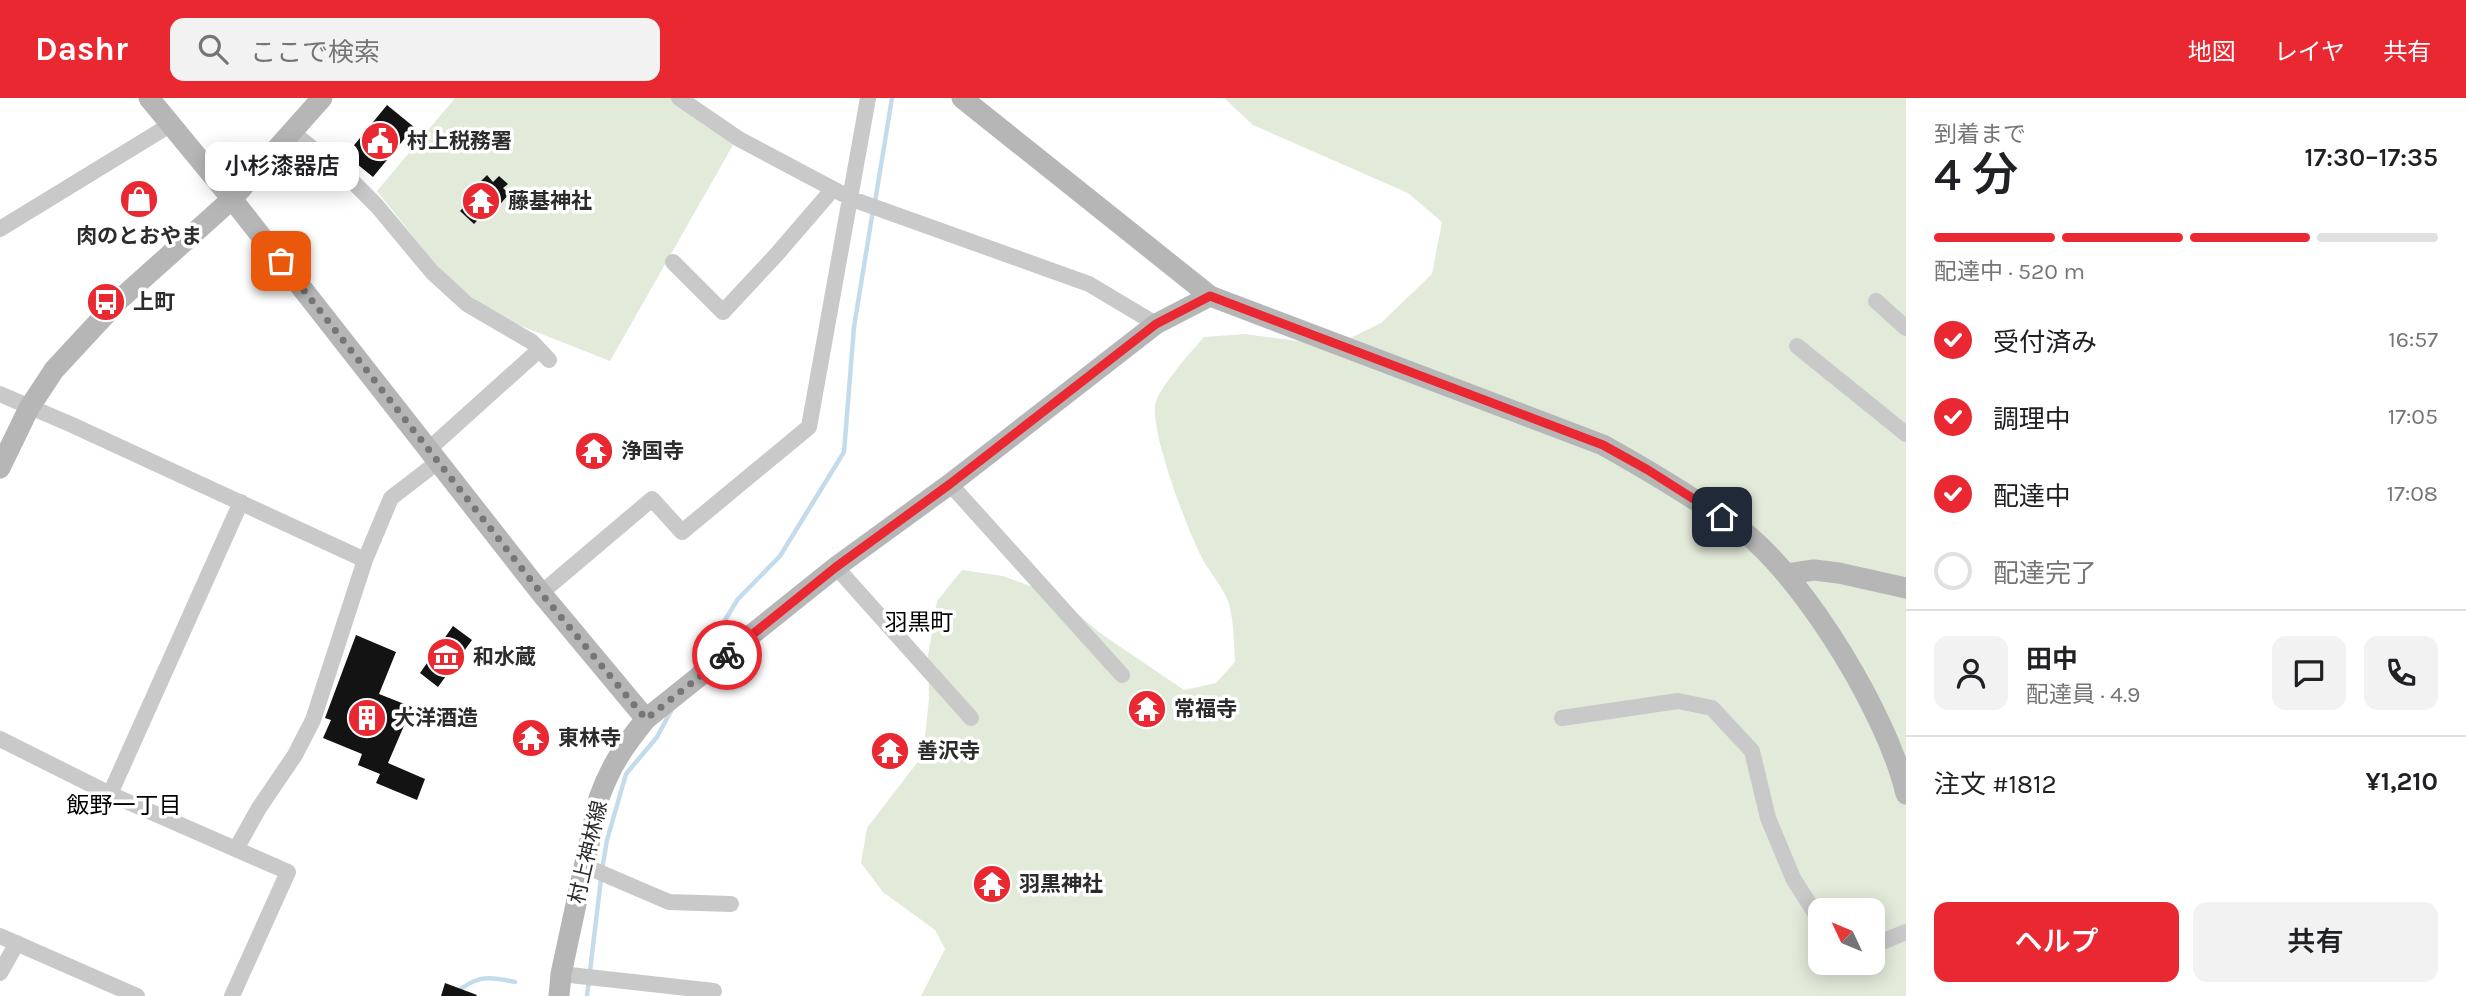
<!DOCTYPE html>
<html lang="ja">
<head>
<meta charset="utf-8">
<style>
  body { margin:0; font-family:Karla,"Noto Sans JP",sans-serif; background:#f2f2f2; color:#202124; height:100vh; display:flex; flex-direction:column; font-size:26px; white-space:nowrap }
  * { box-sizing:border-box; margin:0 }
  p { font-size:23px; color:#757577 }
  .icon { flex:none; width:38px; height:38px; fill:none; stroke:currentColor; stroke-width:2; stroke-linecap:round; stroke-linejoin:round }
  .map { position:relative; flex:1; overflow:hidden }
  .sheet { display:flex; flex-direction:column; background:#fff; width:560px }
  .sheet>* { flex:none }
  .needle { width:46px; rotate:314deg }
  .fabs { position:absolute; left:1808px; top:800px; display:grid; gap:14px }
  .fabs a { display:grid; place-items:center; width:77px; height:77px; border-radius:14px; background:#fff; box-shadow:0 4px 18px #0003; font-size:35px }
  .pin { position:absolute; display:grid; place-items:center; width:60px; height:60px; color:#fff; margin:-30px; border-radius:14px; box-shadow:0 4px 10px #0006 }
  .courier { position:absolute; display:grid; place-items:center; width:70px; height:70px; margin:-35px; border:5px solid #e92832; border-radius:50%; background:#fff; color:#222; box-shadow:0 2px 9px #0007 }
  .bubble { position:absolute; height:49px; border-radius:14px; background:#fff; box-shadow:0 4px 18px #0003; font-size:23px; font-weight:600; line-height:49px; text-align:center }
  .headline em { font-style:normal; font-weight:600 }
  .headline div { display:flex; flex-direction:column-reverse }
  .headline { display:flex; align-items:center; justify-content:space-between; height:119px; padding:0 28px }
  h1 { font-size:46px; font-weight:600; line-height:52px }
  .bar { display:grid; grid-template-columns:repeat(4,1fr); gap:10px 7px; align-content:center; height:84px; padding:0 28px }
  .bar i { height:9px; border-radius:5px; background:#e0e0e0 }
  .bar .active { background:#e92832 }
  .bar p { grid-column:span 4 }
  .line { display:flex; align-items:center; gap:18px; padding:0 28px; border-top:2px solid #e0e0e0 }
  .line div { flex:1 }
  .round { display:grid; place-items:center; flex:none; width:74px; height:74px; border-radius:14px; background:#f2f2f2 }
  ol { padding:0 28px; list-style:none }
  li { display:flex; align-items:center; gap:21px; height:77px }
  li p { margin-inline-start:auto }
  li .icon { padding:7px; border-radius:50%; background:#e92832; color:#fff; stroke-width:4 }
  li:last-child { color:#757577 }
  li i { width:38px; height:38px; border:4px solid #e0e0e0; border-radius:50% }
  .primary-button { display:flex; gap:14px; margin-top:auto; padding:14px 28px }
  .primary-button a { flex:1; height:80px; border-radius:14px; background:#e92832; color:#fff; font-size:28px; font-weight:600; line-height:80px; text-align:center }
  .primary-button a+a { background:#f2f2f2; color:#202124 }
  header { display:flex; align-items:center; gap:42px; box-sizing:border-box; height:98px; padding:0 35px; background:#e92832; color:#fff }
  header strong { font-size:33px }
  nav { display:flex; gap:38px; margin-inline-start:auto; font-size:24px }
  .search { width:490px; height:63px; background:#f2f2f2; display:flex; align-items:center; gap:18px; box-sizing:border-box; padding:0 24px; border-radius:14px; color:#757577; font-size:26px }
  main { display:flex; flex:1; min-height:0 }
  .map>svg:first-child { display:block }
  .green { fill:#e2ead9; fill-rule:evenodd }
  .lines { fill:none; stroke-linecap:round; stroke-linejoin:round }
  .stream { stroke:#c4dbeb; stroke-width:4.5 }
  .building { fill:#131313 }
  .street { stroke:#c9c9c9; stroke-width:16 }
  .secondary { stroke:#b6b6b6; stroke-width:21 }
  .done { stroke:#767676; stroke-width:7; stroke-dasharray:0 12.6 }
  .route { stroke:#e92832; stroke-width:9 }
  .labels { text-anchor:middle; stroke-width:7; stroke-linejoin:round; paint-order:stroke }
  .poi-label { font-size:21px; font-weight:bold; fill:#2c2c2c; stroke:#fff; text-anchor:start }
  .street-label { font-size:21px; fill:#2c2c2c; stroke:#fff }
  .neighbourhood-label { font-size:23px; fill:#000; stroke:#fff }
</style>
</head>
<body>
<header>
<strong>Dashr</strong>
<div class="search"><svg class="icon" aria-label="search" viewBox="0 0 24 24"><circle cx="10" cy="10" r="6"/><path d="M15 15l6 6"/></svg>ここで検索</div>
<nav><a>地図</a><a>レイヤ</a><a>共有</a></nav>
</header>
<main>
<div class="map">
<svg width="1906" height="898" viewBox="0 0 1906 898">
  <rect width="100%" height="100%" fill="#fff"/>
  <path class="green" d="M455 0H685L741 33 610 263 496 218 443 176 377 93Z
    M1224 0H1906V898H921L945 851 935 832 883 794 861 765 867 730 923 657 929 601 928 558 937 503 962 472 1003 478 1055 497 1100 535 1184 592 1216 585 1235 564C1234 545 1234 525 1229 506 1224 490 1210 475 1202 460 1187 431 1152 339 1155 308 1157 291 1192 253 1204 239L1245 236 1334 248 1381 225 1432 176 1442 124 1408 95 1253 27ZM1820 812H1872V864H1820Z"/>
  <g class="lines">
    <path class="stream" d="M875 104 892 0
      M694 572 738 501 780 458 844 354 854 229 873 112
      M602 772 607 742 626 676 657 639 671 613
      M452 898C475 878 486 877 515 884
      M587 898 601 781"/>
  </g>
  <path class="building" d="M387 7 414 29 373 79 346 57Z
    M487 77 493 84 499 78 508 86 503 90 509 96 496 111 492 107 474 126 460 113 478 94 474 90Z
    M453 528 472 542 438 589 420 575Z
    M356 537 396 554 379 596 412 609 388 665 425 681 417 702 376 685 380 676 358 667 362 656 323 640 331 622 325 620Z
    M445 885 477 897 476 898H441Z"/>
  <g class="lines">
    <path class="street" d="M679 0 739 41 852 101 1089 186 1156 226
      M292 34 349 80 377 108 432 174 467 206 532 244 549 262
      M0 131 170 27
      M673 164 723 214 777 156 833 91
      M1876 203 1906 230
      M1797 248 1906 336
      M0 296 70 326 365 462
      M429 351 539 252
      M950 386 1122 577
      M836 469 971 620
      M541 495 652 401 682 434 809 329 868 0
      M1562 620 1678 603 1712 610 1752 653 1768 720 1793 780 1820 823
      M0 641 110 696 288 774 232 898
      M110 696 241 404
      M236 751 259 710 295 657 313 622 365 462 391 400 439 363
      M585 768 669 804 731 806
      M0 838 137 898
      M1872 848 1906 834
      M0 875 17 845
      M561 876 714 893"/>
    <path class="secondary" d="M149 0 232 101 541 495 646 621
      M962 0 1210 198
      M0 370 29 310 54 272 118 203 232 101 322 0
      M1787 476 1814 472 1839 475 1906 490
      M559 898 561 876 599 700C611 667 624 648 646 621L836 469 950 386 1156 226 1210 198 1603 347C1639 367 1674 388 1709 411 1720 419 1733 426 1744 434 1807 484 1888 618 1906 696"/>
  </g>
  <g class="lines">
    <path class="done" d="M281 163 541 495 646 621 727 557"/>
    <path class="route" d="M727 557 836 469 950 386 1156 226 1210 198 1603 347 1648 372 1722 419"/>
  </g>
  <defs>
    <g id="civic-disc" transform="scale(2.0125)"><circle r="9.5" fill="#e92832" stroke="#fff"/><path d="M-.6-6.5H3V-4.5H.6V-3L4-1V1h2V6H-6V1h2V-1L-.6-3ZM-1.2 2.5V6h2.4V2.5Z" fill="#fff"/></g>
    <g id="shop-disc" transform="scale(2.0125)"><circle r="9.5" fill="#e92832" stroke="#fff"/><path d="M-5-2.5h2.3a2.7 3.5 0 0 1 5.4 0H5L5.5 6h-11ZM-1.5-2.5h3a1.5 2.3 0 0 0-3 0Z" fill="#fff"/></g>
    <g id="temple-disc" transform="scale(2.0125)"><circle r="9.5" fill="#e92832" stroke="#fff"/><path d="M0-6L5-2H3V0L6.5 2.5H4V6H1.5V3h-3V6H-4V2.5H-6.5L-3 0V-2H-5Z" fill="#fff"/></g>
    <g id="bus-disc" transform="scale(2.0125)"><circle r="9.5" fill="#e92832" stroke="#fff"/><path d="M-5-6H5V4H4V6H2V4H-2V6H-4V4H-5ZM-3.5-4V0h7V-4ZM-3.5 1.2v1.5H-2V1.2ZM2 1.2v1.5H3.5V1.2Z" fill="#fff"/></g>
    <g id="museum-disc" transform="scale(2.0125)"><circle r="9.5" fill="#e92832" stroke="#fff"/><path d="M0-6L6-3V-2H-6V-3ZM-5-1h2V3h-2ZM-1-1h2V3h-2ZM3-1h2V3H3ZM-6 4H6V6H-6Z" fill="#fff"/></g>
    <g id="building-disc" transform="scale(2.0125)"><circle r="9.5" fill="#e92832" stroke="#fff"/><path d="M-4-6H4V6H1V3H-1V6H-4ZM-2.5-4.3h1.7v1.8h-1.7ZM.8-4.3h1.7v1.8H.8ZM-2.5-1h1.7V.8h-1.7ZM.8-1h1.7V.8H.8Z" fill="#fff"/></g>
  </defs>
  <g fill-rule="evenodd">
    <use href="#civic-disc" x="380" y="43"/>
    <use href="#shop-disc" x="139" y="101"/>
    <use href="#temple-disc" x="481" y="103"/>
    <use href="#bus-disc" x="106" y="204"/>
    <use href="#temple-disc" x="594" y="353"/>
    <use href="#museum-disc" x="446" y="559"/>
    <use href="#temple-disc" x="1147" y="611"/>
    <use href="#building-disc" x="367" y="620"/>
    <use href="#temple-disc" x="531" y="640"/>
    <use href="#temple-disc" x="890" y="653"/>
    <use href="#temple-disc" x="992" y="786"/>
  </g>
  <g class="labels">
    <g class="poi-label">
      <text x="407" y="50">村上税務署</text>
      <text x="508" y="110">藤基神社</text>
      <text x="139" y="145" text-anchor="middle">肉のとおやま</text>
      <text x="133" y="211">上町</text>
      <text x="621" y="360">浄国寺</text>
      <text x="473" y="566">和水蔵</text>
      <text x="1174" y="618">常福寺</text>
      <text x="394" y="627">大洋酒造</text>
      <text x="558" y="647">東林寺</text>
      <text x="917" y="660">善沢寺</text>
      <text x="1019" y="793">羽黒神社</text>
    </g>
    <g class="street-label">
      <text transform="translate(588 754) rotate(-77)" y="7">村上神林線</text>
    </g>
    <g class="neighbourhood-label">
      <text x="919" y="532">羽黒町</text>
      <text x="124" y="715">飯野一丁目</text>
    </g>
  </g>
</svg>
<div class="fabs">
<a><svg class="needle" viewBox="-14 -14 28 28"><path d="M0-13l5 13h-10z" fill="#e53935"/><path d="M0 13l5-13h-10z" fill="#757577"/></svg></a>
</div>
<div class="pin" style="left:281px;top:163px;background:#ea580c"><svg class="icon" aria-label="bag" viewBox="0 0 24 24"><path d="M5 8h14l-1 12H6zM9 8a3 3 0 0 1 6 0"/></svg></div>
<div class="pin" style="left:1722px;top:419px;background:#1f2937"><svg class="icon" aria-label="home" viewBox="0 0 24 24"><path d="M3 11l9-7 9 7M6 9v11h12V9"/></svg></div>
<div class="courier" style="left:727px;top:557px"><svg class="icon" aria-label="bike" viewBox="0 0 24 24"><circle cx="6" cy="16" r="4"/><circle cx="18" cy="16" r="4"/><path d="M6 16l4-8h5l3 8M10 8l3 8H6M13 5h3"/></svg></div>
<div class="bubble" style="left:205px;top:44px;width:154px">小杉漆器店</div>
</div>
<section class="sheet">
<div class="headline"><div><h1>4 分</h1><p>到着まで</p></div><em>17:30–17:35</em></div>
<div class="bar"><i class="active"></i><i class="active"></i><i class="active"></i><i></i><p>配達中 · 520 m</p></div>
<ol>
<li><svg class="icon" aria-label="check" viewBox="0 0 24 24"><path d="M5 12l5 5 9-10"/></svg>受付済み<p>16:57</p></li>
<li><svg class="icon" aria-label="check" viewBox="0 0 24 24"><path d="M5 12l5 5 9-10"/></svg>調理中<p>17:05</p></li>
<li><svg class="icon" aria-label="check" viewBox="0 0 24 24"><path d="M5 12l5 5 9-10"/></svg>配達中<p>17:08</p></li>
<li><i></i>配達完了</li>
</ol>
<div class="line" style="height:126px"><a class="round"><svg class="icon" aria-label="person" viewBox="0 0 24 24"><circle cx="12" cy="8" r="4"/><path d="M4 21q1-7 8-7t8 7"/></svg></a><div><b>田中</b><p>配達員 · 4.9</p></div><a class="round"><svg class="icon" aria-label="chat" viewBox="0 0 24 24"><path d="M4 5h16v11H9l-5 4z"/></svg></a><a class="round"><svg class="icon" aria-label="phone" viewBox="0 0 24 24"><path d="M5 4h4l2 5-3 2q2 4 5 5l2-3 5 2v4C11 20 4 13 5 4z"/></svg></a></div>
<div class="line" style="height:91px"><div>注文 #1812</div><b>¥1,210</b></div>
<div class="primary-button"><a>ヘルプ</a><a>共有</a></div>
</section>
</main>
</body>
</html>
